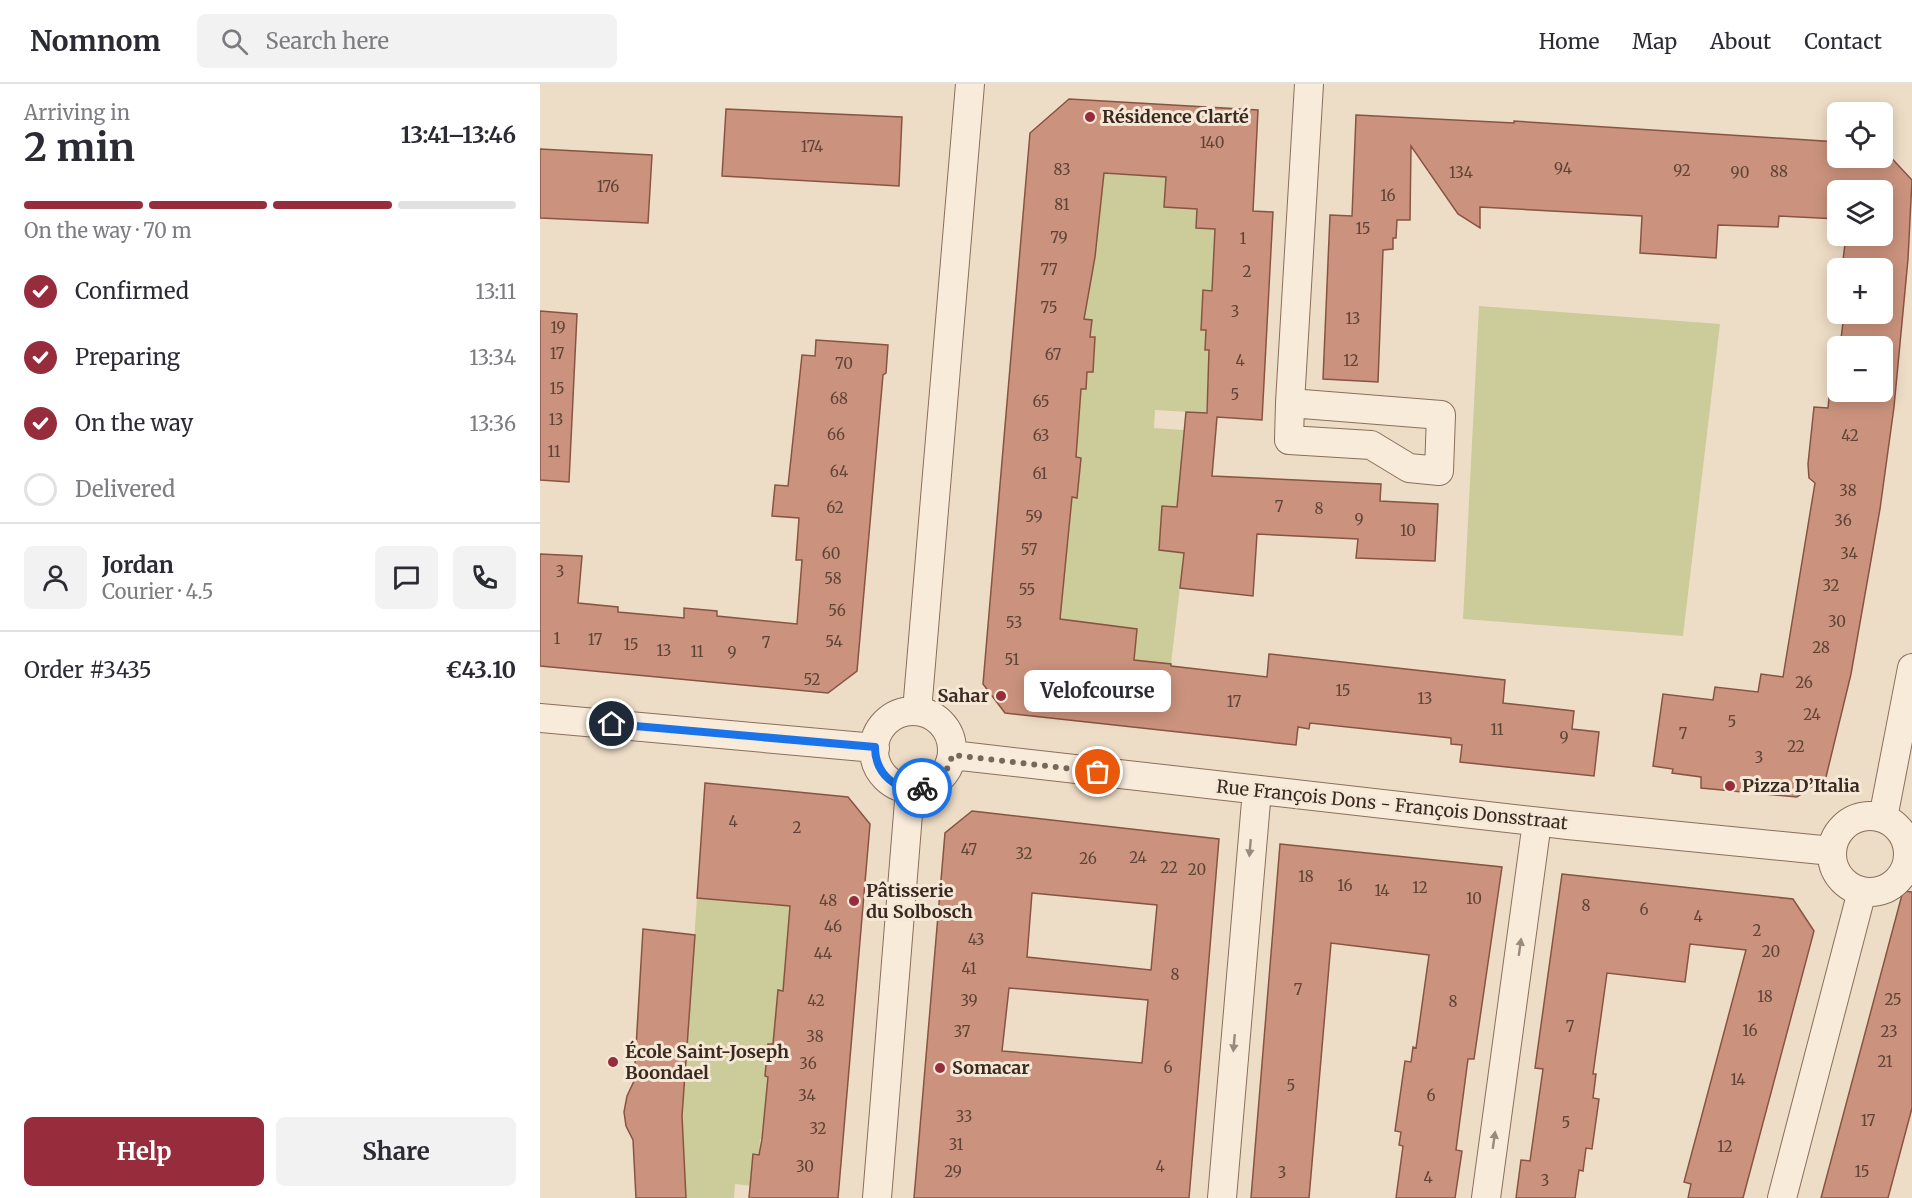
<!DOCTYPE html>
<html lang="en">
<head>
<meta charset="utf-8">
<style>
  body { margin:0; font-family:Merriweather,serif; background:#f2f2f3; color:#2b2b33; height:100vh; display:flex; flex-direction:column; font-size:22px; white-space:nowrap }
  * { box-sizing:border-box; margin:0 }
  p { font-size:20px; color:#7c7c81 }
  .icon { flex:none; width:33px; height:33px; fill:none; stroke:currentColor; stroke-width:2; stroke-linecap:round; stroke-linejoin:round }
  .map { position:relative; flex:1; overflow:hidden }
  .details { display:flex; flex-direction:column; background:#fff; width:540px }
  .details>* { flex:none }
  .fabs { position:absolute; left:1287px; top:18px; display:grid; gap:12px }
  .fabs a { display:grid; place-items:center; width:66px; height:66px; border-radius:9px; background:#fff; box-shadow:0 3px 15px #0003; font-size:30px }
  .pin { position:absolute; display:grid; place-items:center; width:51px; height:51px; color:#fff; margin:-26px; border:3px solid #fff; border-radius:50%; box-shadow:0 2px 6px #0007 }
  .courier { position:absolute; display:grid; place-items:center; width:60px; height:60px; margin:-30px; border:4px solid #1a73e8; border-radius:50%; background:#fff; color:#222; box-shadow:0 2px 8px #0007 }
  .bubble { position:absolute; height:42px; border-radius:9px; background:#fff; box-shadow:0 3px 15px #0003; font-size:20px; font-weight:700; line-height:42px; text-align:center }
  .head em { font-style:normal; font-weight:700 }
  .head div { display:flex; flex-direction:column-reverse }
  .head { display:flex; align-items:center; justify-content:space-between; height:102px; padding:0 24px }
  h1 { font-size:39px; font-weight:700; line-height:45px }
  .bar { display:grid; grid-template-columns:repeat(4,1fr); gap:9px 6px; align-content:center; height:72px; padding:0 24px }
  .bar i { height:8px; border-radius:4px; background:#e1e1e2 }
  .bar .selected { background:#972d3c }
  .bar p { grid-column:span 4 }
  .line { display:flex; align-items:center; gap:15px; padding:0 24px; border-top:2px solid #e1e1e2 }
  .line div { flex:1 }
  .round { display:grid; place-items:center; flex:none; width:63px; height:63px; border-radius:9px; background:#f2f2f3 }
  ol { padding:0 24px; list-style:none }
  li { display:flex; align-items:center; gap:18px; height:66px }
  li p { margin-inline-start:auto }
  li .icon { padding:6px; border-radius:50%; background:#972d3c; color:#fff; stroke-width:4 }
  li:last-child { color:#7c7c81 }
  li i { width:33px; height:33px; border:3px solid #e1e1e2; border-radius:50% }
  .primary-button { display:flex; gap:12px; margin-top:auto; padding:12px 24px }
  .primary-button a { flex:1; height:69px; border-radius:9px; background:#972d3c; color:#fff; font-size:24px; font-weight:700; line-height:69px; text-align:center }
  .primary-button a+a { background:#f2f2f3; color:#2b2b33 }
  header { display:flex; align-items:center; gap:36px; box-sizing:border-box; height:84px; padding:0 30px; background:#fff; border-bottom:2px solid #e1e1e2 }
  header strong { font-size:28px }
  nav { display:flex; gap:33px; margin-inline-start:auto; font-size:21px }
  .search { width:420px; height:54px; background:#f2f2f3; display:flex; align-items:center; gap:15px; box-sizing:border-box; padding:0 21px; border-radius:9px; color:#7c7c81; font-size:22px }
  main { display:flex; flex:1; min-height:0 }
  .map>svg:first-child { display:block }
  .green { fill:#cccb9a }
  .building { fill:#cb937d; stroke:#885442; stroke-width:1.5; fill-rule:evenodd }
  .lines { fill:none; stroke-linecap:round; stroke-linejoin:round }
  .street-casing { stroke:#896e5c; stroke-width:30 }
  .street { stroke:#f8ebda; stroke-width:28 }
  .oneway { fill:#998a7d }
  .done { stroke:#79685a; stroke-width:6; stroke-dasharray:0 10.8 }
  .route { stroke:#1a73e8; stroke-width:8 }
  .poi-dot { fill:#972d3c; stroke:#f5e8d6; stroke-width:2 }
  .labels { text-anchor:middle; stroke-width:6; stroke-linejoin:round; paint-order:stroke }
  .number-label { font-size:15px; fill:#5e4437 }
  .poi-label { font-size:18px; font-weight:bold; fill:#3a2920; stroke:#f5e8d6; text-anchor:start }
  .street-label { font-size:18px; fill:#3a2920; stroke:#f5e8d6 }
</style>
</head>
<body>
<header>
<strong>Nomnom</strong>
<div class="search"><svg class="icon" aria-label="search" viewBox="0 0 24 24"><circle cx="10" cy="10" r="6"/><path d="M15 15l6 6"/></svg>Search here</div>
<nav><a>Home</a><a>Map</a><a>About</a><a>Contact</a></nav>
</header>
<main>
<section class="details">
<div class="head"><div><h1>2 min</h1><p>Arriving in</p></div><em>13:41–13:46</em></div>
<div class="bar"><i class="selected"></i><i class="selected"></i><i class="selected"></i><i></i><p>On the way · 70 m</p></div>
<ol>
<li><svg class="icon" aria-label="check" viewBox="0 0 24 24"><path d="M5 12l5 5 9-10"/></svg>Confirmed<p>13:11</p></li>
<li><svg class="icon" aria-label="check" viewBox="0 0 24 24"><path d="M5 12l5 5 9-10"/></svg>Preparing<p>13:34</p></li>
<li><svg class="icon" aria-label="check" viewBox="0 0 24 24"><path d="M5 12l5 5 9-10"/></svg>On the way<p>13:36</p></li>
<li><i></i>Delivered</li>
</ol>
<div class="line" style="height:108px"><a class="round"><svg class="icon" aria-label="person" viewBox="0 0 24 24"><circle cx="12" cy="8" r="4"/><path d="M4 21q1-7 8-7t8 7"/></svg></a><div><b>Jordan</b><p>Courier · 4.5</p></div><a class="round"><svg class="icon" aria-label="chat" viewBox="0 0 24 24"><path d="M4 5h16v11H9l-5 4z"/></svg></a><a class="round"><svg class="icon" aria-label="phone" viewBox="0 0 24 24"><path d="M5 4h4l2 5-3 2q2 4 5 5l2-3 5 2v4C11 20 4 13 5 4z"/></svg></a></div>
<div class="line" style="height:78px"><div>Order #3435</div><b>€43.10</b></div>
<div class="primary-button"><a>Help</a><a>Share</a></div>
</section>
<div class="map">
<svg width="1372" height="1114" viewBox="0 0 1372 1114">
  <rect width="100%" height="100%" fill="#eeddc6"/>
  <path class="green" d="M557 77 626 93 624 123 657 125 656 144 675 145 684 207 664 206 662 246H666L665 266 677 267 668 288 666 332 649 328 615 326 614 344 644 346 637 423 622 422 619 466 644 469 631 580 594 576 597 545 561 540 558 563 501 524 521 526 524 458H528L532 413H537L541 374 536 373 538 338 536 304 546 305 547 288H553L555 254 550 253 552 236 541 235 560 108H562L563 96Z
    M939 222 1180 240 1143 552 923 535Z
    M157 814 266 823 249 907 238 906 236 928 250 929 237 961 228 960 225 992 228 993 225 1025 254 1028 251 1058 220 1055 219 1071H213L212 1102 195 1100 194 1114H146L142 1032Z"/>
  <path class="building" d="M529 15 718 26 713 127 733 128 722 336 677 333 672 392 841 400 840 417 898 420 895 477 816 474 818 455 717 450 713 512 640 504 644 469 619 466 622 422 637 423 646 328 667 329 669 266H665L666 246H661L663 206 672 207 675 145 656 144 657 125 624 123 626 93 564 89 555 173 544 235 552 236 550 253H555L553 288H547L546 305H541L536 373 541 374 537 414 532 413 520 535 597 545 594 576 631 580V582L727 593 729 570 965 596 963 619 1034 627 1032 645 1059 648 1054 692 920 678 922 661 911 660V654L770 639 769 645 758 643 756 661 465 629 443 600 490 49Z
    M186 25 362 33 359 102 182 92Z
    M816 31 974 39V37L1298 58V74H1342V64L1372 96 1368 175 1354 323 1340 425 1311 590 1286 693 1257 713 1161 704V693L1132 689 1133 685 1113 682 1123 610 1173 616 1175 603 1218 608 1221 590 1243 593 1275 399 1269 394 1268 380 1274 323 1288 324 1295 254 1301 255 1304 230H1342V184H1302L1305 160H1300V152H1342V106H1298V135L1239 132 1238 143 1178 141 1176 174 1100 169 1102 132 940 123V144L918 130 871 62 870 136H857L856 154H853V165L843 166 838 298 783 295 790 131 812 132ZM1298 262H1342V308H1298Z
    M0 65 112 71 108 139 0 134Z
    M0 227 37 230 29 398 0 396Z
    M276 256 348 261 346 289 343 291 317 587 288 609 0 582V470L42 472 38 519 78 523V528L144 534V524L177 527V532L257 540 262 476H256L259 434 232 432 235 401 248 402 262 271 275 272Z
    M165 699 308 713 330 740 298 1114H209L213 1070 219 1071 222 1055 228 993 225 992 228 960H233L238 906 243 907 250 822 157 814Z
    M432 727 679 755 649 1114H374L405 749ZM492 809 617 821 611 886 487 873ZM469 904 608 916 602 979 462 967Z
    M740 760 962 783 934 975H928L916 1066 922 1067 915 1114H856L863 1062 859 1061 861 1048 855 1047 865 977 871 978 873 963 876 964 889 871 791 859 769 1114H711Z
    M1022 790 1253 815 1274 847 1203 1114H1148L1151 1100 1144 1098 1206 866 1150 860 1145 898 1067 889 1053 990H1056L1053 1014 1059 1015 1052 1065 1046 1064 1043 1087 1039 1086 1035 1114H976L981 1076 990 1077 1003 985 995 984Z
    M1363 807 1372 808V1024L1348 1114H1281Z
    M103 845 155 851 142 1032 146 1114H96L93 1056 86 1042 84 1028 87 1012 94 997Z"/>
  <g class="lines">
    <g class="street-casing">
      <path id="street" d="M750 319 901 331 899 387 869 384 831 361 749 356 750 319 769 0
        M377 627 430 0
        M334 666a39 39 0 1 1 78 0a39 39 0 1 1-78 0Z
        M0 634 335 664
        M412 671 1028 741 1292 767
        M1292 770a38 38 0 1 1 76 0a38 38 0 1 1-76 0Z
        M1343 734 1372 584
        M337 1114 370 705
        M682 1114 717 706
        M946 1114 997 738
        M1242 1114 1322 807"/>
    </g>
    <use href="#street" class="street"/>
  </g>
  <defs><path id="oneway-solid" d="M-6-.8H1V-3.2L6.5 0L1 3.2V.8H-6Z" transform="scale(1.5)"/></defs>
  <g class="oneway">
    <use href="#oneway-solid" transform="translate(710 764) rotate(95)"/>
    <use href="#oneway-solid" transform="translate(980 863) rotate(-82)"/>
    <use href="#oneway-solid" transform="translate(694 959) rotate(95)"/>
    <use href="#oneway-solid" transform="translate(954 1056) rotate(-82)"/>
  </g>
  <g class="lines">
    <path class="done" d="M382 704C398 698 409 688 412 671L558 688"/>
    <path class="route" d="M72 640 335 663C335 689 356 709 382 704"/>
  </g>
  <g class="poi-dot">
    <circle cx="550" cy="33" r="6"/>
    <circle cx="461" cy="612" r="6"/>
    <circle cx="1190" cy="702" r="6"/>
    <circle cx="314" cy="817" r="6"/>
    <circle cx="73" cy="978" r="6"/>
    <circle cx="400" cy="984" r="6"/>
  </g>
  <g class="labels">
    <g class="number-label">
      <text x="672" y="64">140</text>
      <text x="272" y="68">174</text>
      <text x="1023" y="90">94</text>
      <text x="522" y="91">83</text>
      <text x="1142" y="92">92</text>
      <text x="1239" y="93">88</text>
      <text x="921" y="94">134</text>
      <text x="1200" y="94">90</text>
      <text x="68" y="108">176</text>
      <text x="848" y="117">16</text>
      <text x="522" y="126">81</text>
      <text x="823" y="150">15</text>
      <text x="519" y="159">79</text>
      <text x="703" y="160">1</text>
      <text x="509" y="191">77</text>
      <text x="707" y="193">2</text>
      <text x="509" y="229">75</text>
      <text x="695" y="233">3</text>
      <text x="813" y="240">13</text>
      <text x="18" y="249">19</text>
      <text x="17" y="275">17</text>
      <text x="513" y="276">67</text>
      <text x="700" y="282">4</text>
      <text x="811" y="282">12</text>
      <text x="304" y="285">70</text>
      <text x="17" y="310">15</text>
      <text x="695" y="316">5</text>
      <text x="299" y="320">68</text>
      <text x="501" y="323">65</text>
      <text x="16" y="341">13</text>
      <text x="296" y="356">66</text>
      <text x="501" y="357">63</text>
      <text x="1310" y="357">42</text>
      <text x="14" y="373">11</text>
      <text x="299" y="393">64</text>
      <text x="500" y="395">61</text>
      <text x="1308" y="412">38</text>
      <text x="739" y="428">7</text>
      <text x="295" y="429">62</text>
      <text x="779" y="430">8</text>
      <text x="494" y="438">59</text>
      <text x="819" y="441">9</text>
      <text x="1303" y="442">36</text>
      <text x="868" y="452">10</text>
      <text x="489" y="471">57</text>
      <text x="291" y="475">60</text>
      <text x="1309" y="475">34</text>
      <text x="20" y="493">3</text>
      <text x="293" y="500">58</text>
      <text x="1291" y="507">32</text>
      <text x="487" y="511">55</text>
      <text x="297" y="532">56</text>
      <text x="1297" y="543">30</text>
      <text x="474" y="544">53</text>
      <text x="17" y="560">1</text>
      <text x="55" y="561">17</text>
      <text x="294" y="563">54</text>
      <text x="226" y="564">7</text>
      <text x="91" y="566">15</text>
      <text x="1281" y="569">28</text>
      <text x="124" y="572">13</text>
      <text x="157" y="573">11</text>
      <text x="192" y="574">9</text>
      <text x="472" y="581">51</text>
      <text x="272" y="601">52</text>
      <text x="1264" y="604">26</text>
      <text x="803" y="612">15</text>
      <text x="885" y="620">13</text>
      <text x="694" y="623">17</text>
      <text x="1272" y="636">24</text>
      <text x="1192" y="643">5</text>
      <text x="957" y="651">11</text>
      <text x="1143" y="655">7</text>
      <text x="1024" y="659">9</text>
      <text x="1256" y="668">22</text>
      <text x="1219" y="679">3</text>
      <text x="193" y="743">4</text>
      <text x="257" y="749">2</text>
      <text x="429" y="771">47</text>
      <text x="484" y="775">32</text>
      <text x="598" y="779">24</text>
      <text x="548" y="780">26</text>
      <text x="629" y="789">22</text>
      <text x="657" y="791">20</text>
      <text x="766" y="798">18</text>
      <text x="805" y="807">16</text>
      <text x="880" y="809">12</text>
      <text x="842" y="812">14</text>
      <text x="934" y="820">10</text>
      <text x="288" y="822">48</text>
      <text x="1046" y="827">8</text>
      <text x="1104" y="831">6</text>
      <text x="1158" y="838">4</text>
      <text x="293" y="848">46</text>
      <text x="1217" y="852">2</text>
      <text x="436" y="861">43</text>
      <text x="1231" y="873">20</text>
      <text x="283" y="875">44</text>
      <text x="429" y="890">41</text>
      <text x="635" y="896">8</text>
      <text x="758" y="911">7</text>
      <text x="1225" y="918">18</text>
      <text x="1353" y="921">25</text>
      <text x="276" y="922">42</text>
      <text x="429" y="922">39</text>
      <text x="913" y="923">8</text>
      <text x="1030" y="948">7</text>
      <text x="1210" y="952">16</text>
      <text x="422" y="953">37</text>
      <text x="1349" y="953">23</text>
      <text x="275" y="958">38</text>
      <text x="1345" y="983">21</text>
      <text x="268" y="985">36</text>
      <text x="628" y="989">6</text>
      <text x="1198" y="1001">14</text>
      <text x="751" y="1007">5</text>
      <text x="267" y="1017">34</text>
      <text x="891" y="1017">6</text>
      <text x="424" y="1038">33</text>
      <text x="1328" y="1042">17</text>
      <text x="1026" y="1044">5</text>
      <text x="278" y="1050">32</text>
      <text x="416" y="1066">31</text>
      <text x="1185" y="1068">12</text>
      <text x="265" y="1088">30</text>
      <text x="620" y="1088">4</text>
      <text x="413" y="1093">29</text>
      <text x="1322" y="1093">15</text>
      <text x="742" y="1094">3</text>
      <text x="888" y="1099">4</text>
      <text x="1005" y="1102">3</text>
    </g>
    <g class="poi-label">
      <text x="562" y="39">Résidence Clarté</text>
      <text x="449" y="618" text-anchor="end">Sahar</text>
      <text x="1202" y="708">Pizza D’Italia</text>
      <text x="326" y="813">Pâtisserie<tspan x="326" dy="21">du Solbosch</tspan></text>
      <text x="85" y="974">École Saint-Joseph<tspan x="85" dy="21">Boondael</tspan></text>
      <text x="412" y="990">Somacar</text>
    </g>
    <g class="street-label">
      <text transform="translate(852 721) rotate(6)" y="6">Rue François Dons - François Donsstraat</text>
    </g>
  </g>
</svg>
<div class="fabs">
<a><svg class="icon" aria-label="locate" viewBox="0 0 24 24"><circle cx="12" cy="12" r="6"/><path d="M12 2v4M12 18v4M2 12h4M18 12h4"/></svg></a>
<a><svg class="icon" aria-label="layers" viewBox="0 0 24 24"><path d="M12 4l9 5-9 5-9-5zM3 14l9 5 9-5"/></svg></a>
<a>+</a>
<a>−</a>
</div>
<div class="pin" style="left:558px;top:688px;background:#ea580c"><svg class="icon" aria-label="bag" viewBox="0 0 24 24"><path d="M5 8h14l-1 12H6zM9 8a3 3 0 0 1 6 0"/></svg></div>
<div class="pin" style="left:72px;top:640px;background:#1f2937"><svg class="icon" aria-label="home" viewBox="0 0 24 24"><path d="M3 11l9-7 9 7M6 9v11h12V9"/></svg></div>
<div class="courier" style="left:382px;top:704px"><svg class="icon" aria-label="bike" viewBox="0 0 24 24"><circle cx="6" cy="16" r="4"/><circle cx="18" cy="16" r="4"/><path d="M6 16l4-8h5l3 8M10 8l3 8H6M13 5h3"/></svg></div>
<div class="bubble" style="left:484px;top:586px;width:147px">Velofcourse</div>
</div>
</main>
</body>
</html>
